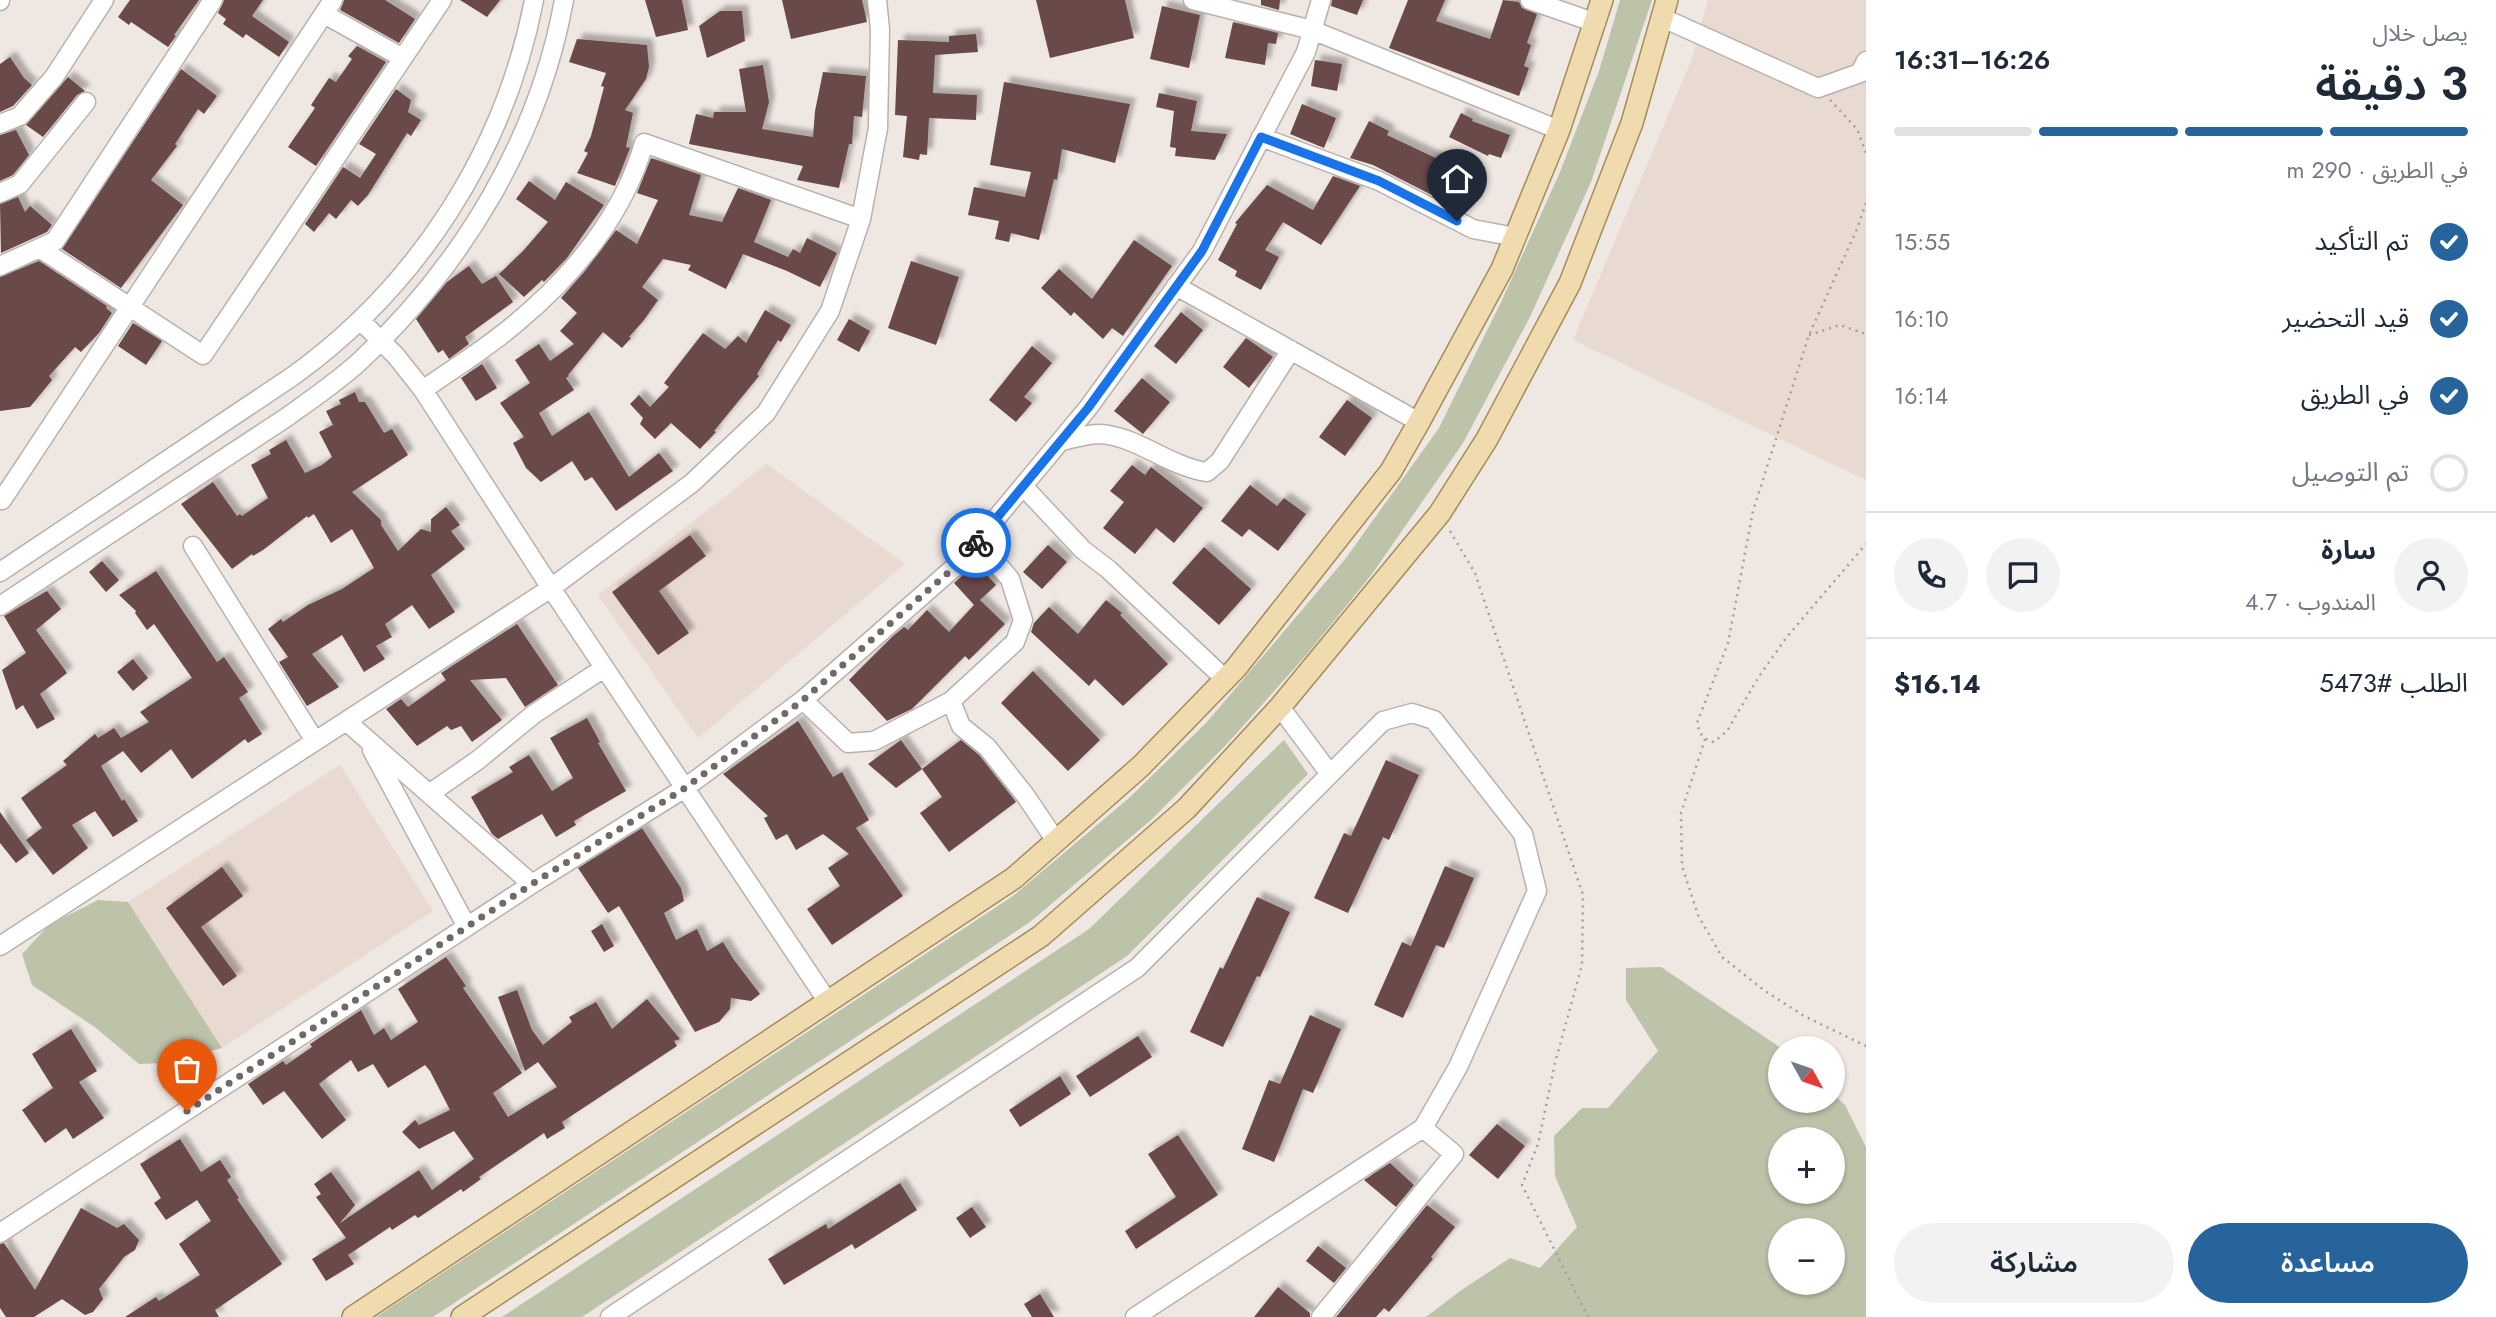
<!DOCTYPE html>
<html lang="ar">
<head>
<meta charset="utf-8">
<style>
  body { margin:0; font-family:Jost,"Noto Sans Arabic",sans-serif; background:#f2f2f3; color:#1f2937; direction:rtl; height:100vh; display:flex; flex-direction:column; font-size:26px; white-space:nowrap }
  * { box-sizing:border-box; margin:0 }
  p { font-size:23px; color:#747a83 }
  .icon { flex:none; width:38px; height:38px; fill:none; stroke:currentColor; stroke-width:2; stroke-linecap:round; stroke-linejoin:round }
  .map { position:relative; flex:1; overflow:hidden; direction:ltr }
  .side { display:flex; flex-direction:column; background:#fff; width:630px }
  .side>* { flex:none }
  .needle { width:46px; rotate:130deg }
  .buttons { position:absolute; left:1768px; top:1036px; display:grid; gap:14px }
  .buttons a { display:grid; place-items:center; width:77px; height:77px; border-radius:50%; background:#fff; box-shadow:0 2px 5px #0004; font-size:35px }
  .pin { position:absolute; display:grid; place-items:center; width:60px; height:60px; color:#fff; margin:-72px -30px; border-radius:50% 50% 50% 0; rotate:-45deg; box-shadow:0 0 7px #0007 }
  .pin .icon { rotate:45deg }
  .courier { position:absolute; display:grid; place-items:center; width:70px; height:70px; margin:-35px; border:5px solid #1a73e8; border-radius:50%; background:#fff; color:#222; box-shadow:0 2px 9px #0007 }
  .head em { font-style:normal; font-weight:600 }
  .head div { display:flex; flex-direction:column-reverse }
  .head { display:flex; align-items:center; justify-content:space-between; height:119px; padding:0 28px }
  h1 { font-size:46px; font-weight:600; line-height:52px }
  .bar { display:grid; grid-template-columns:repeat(4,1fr); gap:10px 7px; align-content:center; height:84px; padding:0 28px }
  .bar i { height:9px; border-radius:5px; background:#e0e1e3 }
  .bar .current { background:#27649b }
  .bar p { grid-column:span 4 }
  .line { display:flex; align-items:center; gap:18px; padding:0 28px; border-top:2px solid #e0e1e3 }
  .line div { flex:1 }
  .round { display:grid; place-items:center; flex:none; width:74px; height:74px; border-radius:37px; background:#f2f2f3 }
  ol { padding:0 28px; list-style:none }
  li { display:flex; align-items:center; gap:21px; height:77px }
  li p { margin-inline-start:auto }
  li .icon { padding:7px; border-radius:50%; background:#27649b; color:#fff; stroke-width:4 }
  li:last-child { color:#747a83 }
  li i { width:38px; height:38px; border:4px solid #e0e1e3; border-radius:50% }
  .cta { display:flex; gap:14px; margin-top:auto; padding:14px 28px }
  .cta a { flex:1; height:80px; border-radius:42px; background:#27649b; color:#fff; font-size:28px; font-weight:600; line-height:80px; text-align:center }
  .cta a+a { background:#f2f2f3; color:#1f2937 }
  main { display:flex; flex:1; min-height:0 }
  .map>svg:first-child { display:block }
  .built { fill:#e9dad1 }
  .green { fill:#bcc3a9; fill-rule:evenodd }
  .building { fill:#6a4948; filter:url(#shadow) }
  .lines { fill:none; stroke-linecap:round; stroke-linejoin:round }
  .minor-casing { stroke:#b9b1ad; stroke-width:21 }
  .major-casing { stroke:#a48c5b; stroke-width:24 }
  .path { stroke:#a49e9a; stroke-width:2.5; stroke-dasharray:2 5; stroke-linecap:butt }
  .minor { stroke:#fff; stroke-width:18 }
  .major { stroke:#efdbae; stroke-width:21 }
  .done { stroke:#6f6a67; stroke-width:7; stroke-dasharray:0 12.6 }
  .route { stroke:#1a73e8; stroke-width:9 }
</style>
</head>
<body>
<main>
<section class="side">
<div class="head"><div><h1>3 دقيقة</h1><p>يصل خلال</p></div><em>16:26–16:31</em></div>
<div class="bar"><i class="current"></i><i class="current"></i><i class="current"></i><i></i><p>في الطريق · 290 m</p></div>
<ol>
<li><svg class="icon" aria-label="check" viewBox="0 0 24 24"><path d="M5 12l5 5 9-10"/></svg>تم التأكيد<p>15:55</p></li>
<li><svg class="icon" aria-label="check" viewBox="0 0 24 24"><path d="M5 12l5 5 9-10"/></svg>قيد التحضير<p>16:10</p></li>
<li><svg class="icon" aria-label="check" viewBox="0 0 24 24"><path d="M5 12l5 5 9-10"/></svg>في الطريق<p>16:14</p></li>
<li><i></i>تم التوصيل</li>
</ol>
<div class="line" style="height:126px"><a class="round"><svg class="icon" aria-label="person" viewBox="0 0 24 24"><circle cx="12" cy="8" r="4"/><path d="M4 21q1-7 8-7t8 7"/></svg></a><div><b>سارة</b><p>المندوب · 4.7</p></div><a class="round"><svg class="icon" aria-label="chat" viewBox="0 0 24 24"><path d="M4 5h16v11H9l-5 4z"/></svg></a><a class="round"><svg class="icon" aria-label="phone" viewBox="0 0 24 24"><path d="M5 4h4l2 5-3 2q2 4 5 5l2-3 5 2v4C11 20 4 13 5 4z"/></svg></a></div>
<div class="line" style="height:91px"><div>الطلب #5473</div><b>$16.14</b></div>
<div class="cta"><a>مساعدة</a><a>مشاركة</a></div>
</section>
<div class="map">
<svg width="1866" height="1317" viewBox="0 0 1866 1317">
  <defs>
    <filter id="shadow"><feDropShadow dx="6" dy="-6" stdDeviation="2" flood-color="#0004"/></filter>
  </defs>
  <rect width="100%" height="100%" fill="#efe7e2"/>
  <path class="built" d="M1708 0H1866V480L1573 340 1691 61Z
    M767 464 905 564 698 738 598 595Z
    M340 765 433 911 222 1048 128 902Z"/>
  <path class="green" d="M1620 0H1652L1591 182 1530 317 1463 443 1372 574 1308 653 1226 745 1151 820 1030 922 433 1317H376L1013 896 1129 798 1207 722 1346 558 1439 428 1502 300 1560 172 1599 71Z
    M1284 740 1308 774 1127 956 582 1317H502L1089 929Z
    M98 900 128 902 222 1048 166 1063 139 1064 96 1028 32 985 22 954 49 925Z
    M1661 967 1781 1048 1780 1101H1832V1093L1845 1105 1866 1147V1317H1426L1460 1291 1510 1258 1540 1268 1577 1227 1555 1176 1554 1136 1582 1108H1608L1658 1051 1626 1000V968ZM1832 1139V1192H1780V1139ZM1832 1230V1283H1780V1230Z"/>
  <path class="building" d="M130 0H199L174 35 176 36 168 47 131 22 129 25 118 17Z
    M224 0H263L252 16 289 42 279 57 246 34 243 38 223 24 226 19 218 13Z
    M344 0H385L415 19 399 43 340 10Z
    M460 0H500L487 17Z
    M645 0H682L688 30 656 37Z
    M782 0H862L867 22 791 39Z
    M1036 0H1125L1134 38 1050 58Z
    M1261 0H1280L1279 10 1261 5Z
    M1332 0H1363L1357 15 1331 6Z
    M1408 0H1445L1436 21 1490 39 1503 0 1519 2 1522 8 1537 14 1527 43 1531 45 1524 66 1529 68 1519 96 1389 48Z
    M1162 6 1200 15 1189 68 1150 59Z
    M720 11H742L745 41 707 58 699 26Z
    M1233 22 1278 33 1276 44 1268 43 1265 65 1225 58Z
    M976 34 978 52 935 55 933 93 977 95 976 120 929 118 927 155 920 154 919 160 903 157 907 116 895 115 898 40 949 42V36Z
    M577 39 647 45 649 67 646 79 625 110 633 113 626 147 630 148 615 186 577 173 588 153 584 151 591 136 604 87 601 86 606 73 569 62Z
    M357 46 386 62 316 166 288 147 315 108 311 105 329 78 336 82 352 59 348 56Z
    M10 57 24 78 32 85 13 106 0 112V64Z
    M1315 60 1342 64 1337 91 1311 86Z
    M763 65 769 102 762 129 813 137 815 111 823 72 866 76 862 117 854 116 852 144H849L839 188 797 180 803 166 689 144 696 114 713 118 714 112H746L739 69Z
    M181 69 217 96 204 114 198 109 175 144 177 146 151 180 183 205 121 288 62 249Z
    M68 77 85 91 77 95 43 137 26 125Z
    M1004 82 1130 104 1115 163 1062 149 1057 180 1054 179 1039 240 1011 233 1009 242 995 239 999 221 968 215 974 187 1025 197 1031 172 990 165Z
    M396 89 411 100 408 112 421 120 411 136 407 133 368 195 358 206 351 200 336 219 329 213 314 232 305 224 343 167 360 178 376 154 359 144Z
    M1159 93 1197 101 1191 131 1227 134 1215 160 1175 156 1176 148 1170 147 1174 111 1156 107Z
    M1302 104 1336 118 1324 148 1290 134Z
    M1461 113 1473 119 1472 121 1510 135 1501 158 1489 154 1488 156 1449 137Z
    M1369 121 1389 131 1387 135 1478 178 1463 211 1373 165 1350 158Z
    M16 130 29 155 13 175 0 181V135Z
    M651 158 701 175 689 215 722 222 738 188 771 200 754 242 788 257 793 249 800 253 807 238 837 253 820 287 787 271 743 254 726 289 688 270 691 265 663 259 642 287 658 300 644 320 629 337 631 338 622 348 603 332 568 375 569 376 566 378 574 390 539 413 552 436 589 412 629 477 659 453 673 471 616 511 592 477 585 481 572 461 541 482 526 468 513 443 524 437 500 403 530 383 515 360 539 344 550 361 574 344 560 331 577 313 561 298 584 272 616 230 637 244 658 200 637 193Z
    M1333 176 1360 186 1321 245 1283 222 1265 250 1279 257 1261 290 1235 276 1237 271 1218 260 1237 224 1235 223 1267 185 1313 210Z
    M529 181 555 200 566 182 604 205 567 258 544 282 542 280 524 297 499 274 523 251 548 222 516 199Z
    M18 197 25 212 30 206 52 225 47 232 1 253 0 204Z
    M1134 240 1172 266 1123 336 1112 328 1103 339 1074 312 1071 316 1041 288 1059 269 1092 299Z
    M39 261 107 306 106 308 112 313 99 333 81 352 75 347 49 376 52 380 30 407 0 411V277Z
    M911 261 959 277 936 345 888 328Z
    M469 266 482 284 496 276 513 302 465 337 469 344 449 359 443 350 438 353 416 319 447 282Z
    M765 310 791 325 781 342 778 340 757 374 759 376 714 431 716 432 700 449 671 423 655 439 640 424 643 418 630 404 639 395 650 407 669 387 664 383 703 333 725 349 738 336 746 343Z
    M1181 312 1203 330 1176 364 1154 346Z
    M849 319 870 331 859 352 837 340Z
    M133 323 162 341 146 365 118 346Z
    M1246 338 1273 357 1249 388 1223 367Z
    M1032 346 1052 363 1024 397 1032 403 1016 422 989 400Z
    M482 364 497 388 476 401 461 378Z
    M1142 378 1170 402 1143 434 1114 411Z
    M355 392 359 402H365L384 433 392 429 408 455 352 492 381 520V525L398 551 421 529 431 532V519L446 507 460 525 451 531 465 549 431 575 455 612 429 629 412 605 385 624 392 637 376 646 385 659 364 672 342 635 312 654 339 687 307 706 279 662 288 657 268 629 281 619 283 622 308 605 342 589 374 568 352 529 331 543 314 514 308 518 307 516 263 550 253 556 252 554 232 569 181 504 213 482 237 516 240 514 242 516 268 498 251 465 271 454 269 450 286 440 305 473 322 465 332 457 319 432 333 425 326 411 341 404 339 400Z
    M1347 400 1372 418 1345 456 1319 437Z
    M1132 465 1145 475 1151 467 1203 508 1174 543 1156 528 1135 554 1103 528 1124 502 1110 491Z
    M1250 485 1277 506 1284 498 1306 514 1278 551 1249 529 1242 537 1221 521Z
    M690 535 706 556 659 591 689 633 658 655 612 592Z
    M1048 545 1067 562 1042 589 1023 572Z
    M1204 547 1251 589 1219 625 1172 583Z
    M102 561 119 580 106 592 89 572Z
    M976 563 996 585 980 600 1005 624 969 660 965 656 912 709 887 721 849 680 893 636 904 627 908 630 927 610 949 632 974 605 954 583Z
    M156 571 217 662 224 657 248 692 239 698 262 734 248 743 245 739 192 779 171 749 141 773 123 751 101 766 122 801 124 799 138 821 113 837 95 811 72 825 88 848 53 875 26 840 42 828 21 798 67 765 63 761 95 734 98 738 114 728 121 738 149 722 140 712 192 678 154 624 147 630 135 613 136 611 119 595Z
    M47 591 61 609 36 630 67 673 40 694 55 719 37 729 23 705 16 710 2 670 26 653 4 616Z
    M1106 600 1122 613 1120 615 1168 664 1123 706 1095 679 1089 686 1031 632 1034 623 1049 607 1078 634Z
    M517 624 558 685 525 707 506 678 470 680 502 720 472 742 461 726 451 730 447 726 417 746 386 709 401 699 408 707 446 680 441 673Z
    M133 659 148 678 133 691 117 672Z
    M1033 671 1100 740 1068 771 1001 703Z
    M587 718 600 742 598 743 626 791 574 821 576 825 556 837 542 814 498 839 492 834 471 797 513 772 509 767 529 755 552 791 573 778 550 738Z
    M798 721 833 777 842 772 869 820 856 828 903 896 832 945 807 909 840 886 828 868 849 854 823 834 796 850 787 834 776 840 764 818 768 816 723 774Z
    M901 740 922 769 896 788 868 764Z
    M961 740 979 755 1016 802 949 852 920 813 942 797 922 769Z
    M1386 760 1419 775 1389 840 1383 837 1348 913 1314 898 1344 833 1351 836Z
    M0 812 29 853 16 863 0 843Z
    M642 828 681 888 684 901 664 913 676 940 697 929 707 951 723 942 734 960 760 994 751 1001 731 998 730 1009 719 1022 695 1032 619 906 608 913 578 868Z
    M1445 866 1474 878 1444 948 1436 945 1403 1018 1374 1005 1402 942 1411 946Z
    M222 867 243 896 201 927 237 976 223 986 166 908Z
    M1257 897 1290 912 1260 977 1257 976 1223 1047 1190 1032 1220 967 1223 969Z
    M602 924 614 946 604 952 591 931Z
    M446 957 466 986 463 988 522 1073 493 1093 508 1117 557 1087 538 1062 525 1071 498 997 517 990 532 1030 543 1045 572 1022 569 1017 596 1002 612 1029 647 999 680 1039 674 1041 677 1046 562 1122 565 1128 547 1139 544 1133 479 1177 481 1179 463 1192 461 1189 418 1218 415 1215 392 1230 390 1227 348 1255 354 1264 326 1281 312 1259 346 1238 316 1197 321 1194 314 1184 331 1172 355 1205 340 1223 419 1170 432 1190 474 1159 454 1131 419 1149 402 1132 415 1120 419 1125 450 1110 430 1071 425 1065 388 1088 373 1064 358 1072 351 1060 329 1076 319 1084 346 1120 322 1139 284 1091 263 1105 248 1084 283 1061 286 1065 312 1047 310 1044 361 1010 374 1035 384 1028 391 1040 418 1022 398 989Z
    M1310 1015 1341 1029 1313 1093 1303 1089 1274 1162 1242 1149 1269 1080 1280 1084Z
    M71 1029 97 1071 79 1082 104 1118 73 1139 66 1128 45 1143 22 1110 53 1088 32 1054Z
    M1138 1036 1152 1057 1090 1097 1076 1076Z
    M1060 1076 1071 1094 1020 1127 1009 1110Z
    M1497 1124 1525 1146 1498 1179 1469 1155Z
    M1178 1135 1218 1195 1136 1249 1125 1231 1176 1197 1148 1154Z
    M180 1139 201 1172 220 1160 231 1177 227 1180 239 1198 237 1199 282 1264 215 1310 219 1317H125L156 1297 159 1301 200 1275 179 1244 211 1221 197 1200 166 1220 154 1203 161 1198 140 1164Z
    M1390 1163 1414 1185 1396 1207 1364 1180Z
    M900 1183 917 1210 855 1249 852 1244 784 1285 768 1259 826 1224 828 1229Z
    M1427 1205 1455 1227 1431 1257 1433 1259 1389 1312 1384 1308 1376 1317H1336Z
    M972 1207 986 1227 970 1238 956 1218Z
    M81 1208 117 1228 124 1224 139 1240 135 1250 124 1257 99 1289 103 1299 93 1312 85 1315 62 1299 34 1317H6L0 1308V1244L4 1243 35 1290Z
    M1318 1246 1346 1268 1334 1283 1306 1261Z
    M1278 1287 1310 1313V1317H1254Z
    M1040 1294 1054 1317H1032L1024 1304Z"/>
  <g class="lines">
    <g class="minor-casing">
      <path id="minor" d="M1193 0 1312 30 1559 130
        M1530 0 1596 23
        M0 1V0
        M324 14 403 58
        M1663 18 1818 88 1860 73 1866 61
        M0 124 20 116 54 77 104 0
        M1261 137 1379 181 1473 229 1515 237
        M0 193 20 184 86 102
        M41 249 203 355 442 0
        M0 266 55 241 213 0
        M1176 286 1419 422
        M361 321 396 356 423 390 551 588 828 1002
        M423 390C454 368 487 348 515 324 572 277 624 215 644 143L861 219
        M1061 441C1073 439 1086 434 1099 434 1135 435 1170 467 1207 472L1220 461 1291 350
        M1023 486 1083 550 1108 569 1225 679
        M2 500 333 0
        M982 535 990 555 1010 579 1023 620 1015 642 951 701 961 726 987 747 1025 795 1056 841
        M193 546 315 741
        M0 572 293 376C418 286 505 151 534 0
        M0 606 287 417C312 399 337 382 359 362 462 266 539 139 564 0
        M803 700 848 743 874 741 951 701
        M1280 707 1330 774
        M346 721 532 884
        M372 750 467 927
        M429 794 478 760 534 714 604 668
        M0 946 551 588 692 483 766 413 830 311 861 219 878 128 880 29 877 0
        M0 1233 532 884 685 788 803 700 958 564 1088 408 1202 251 1306 52 1321 0
        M610 1317 1137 968 1383 721 1412 713 1434 720 1523 834 1537 891 1458 1067 1423 1128 1135 1317
        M1321 1317 1454 1154 1423 1128"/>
    </g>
    <g class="major-casing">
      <path id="major" d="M353 1317 1014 878 1141 766 1236 668 1391 471 1419 422 1502 269 1559 130 1602 0
        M462 1317 1041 936 1187 808 1280 707 1440 513 1487 439 1570 283 1632 123 1667 0"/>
    </g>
    <path class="path" d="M1830 100 1857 129 1866 153
      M1866 203 1857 229 1809 335 1753 511 1728 643 1697 723C1700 734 1702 739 1714 742L1727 731 1758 678 1786 638 1866 544
      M1809 335 1840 325 1866 334
      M1450 531 1475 573 1583 895 1582 965 1555 1063 1538 1144 1522 1185 1588 1317
      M1705 739 1681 813 1682 866 1698 915 1722 957 1765 991 1804 1016 1866 1046"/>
    <use href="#minor" class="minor"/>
    <use href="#major" class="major"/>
  </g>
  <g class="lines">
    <path class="done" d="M187 1111 532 884 685 788 803 700 958 564 976 543"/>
    <path class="route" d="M976 543 1088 408 1202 251 1261 137 1379 181 1457 221"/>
  </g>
</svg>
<div class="buttons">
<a><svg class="needle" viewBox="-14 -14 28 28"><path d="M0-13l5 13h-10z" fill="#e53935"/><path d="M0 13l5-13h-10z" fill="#747a83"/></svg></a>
<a>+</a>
<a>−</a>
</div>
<div class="pin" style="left:187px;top:1111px;background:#ea580c"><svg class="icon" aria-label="bag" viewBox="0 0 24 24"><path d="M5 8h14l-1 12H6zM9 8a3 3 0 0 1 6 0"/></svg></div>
<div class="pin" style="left:1457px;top:221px;background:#1f2937"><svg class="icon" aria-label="home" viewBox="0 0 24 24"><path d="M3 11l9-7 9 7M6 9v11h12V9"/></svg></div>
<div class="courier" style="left:976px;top:543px"><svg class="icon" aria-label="bike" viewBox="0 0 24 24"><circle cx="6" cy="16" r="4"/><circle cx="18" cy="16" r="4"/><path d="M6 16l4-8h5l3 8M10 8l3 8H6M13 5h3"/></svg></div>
</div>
</main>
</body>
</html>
